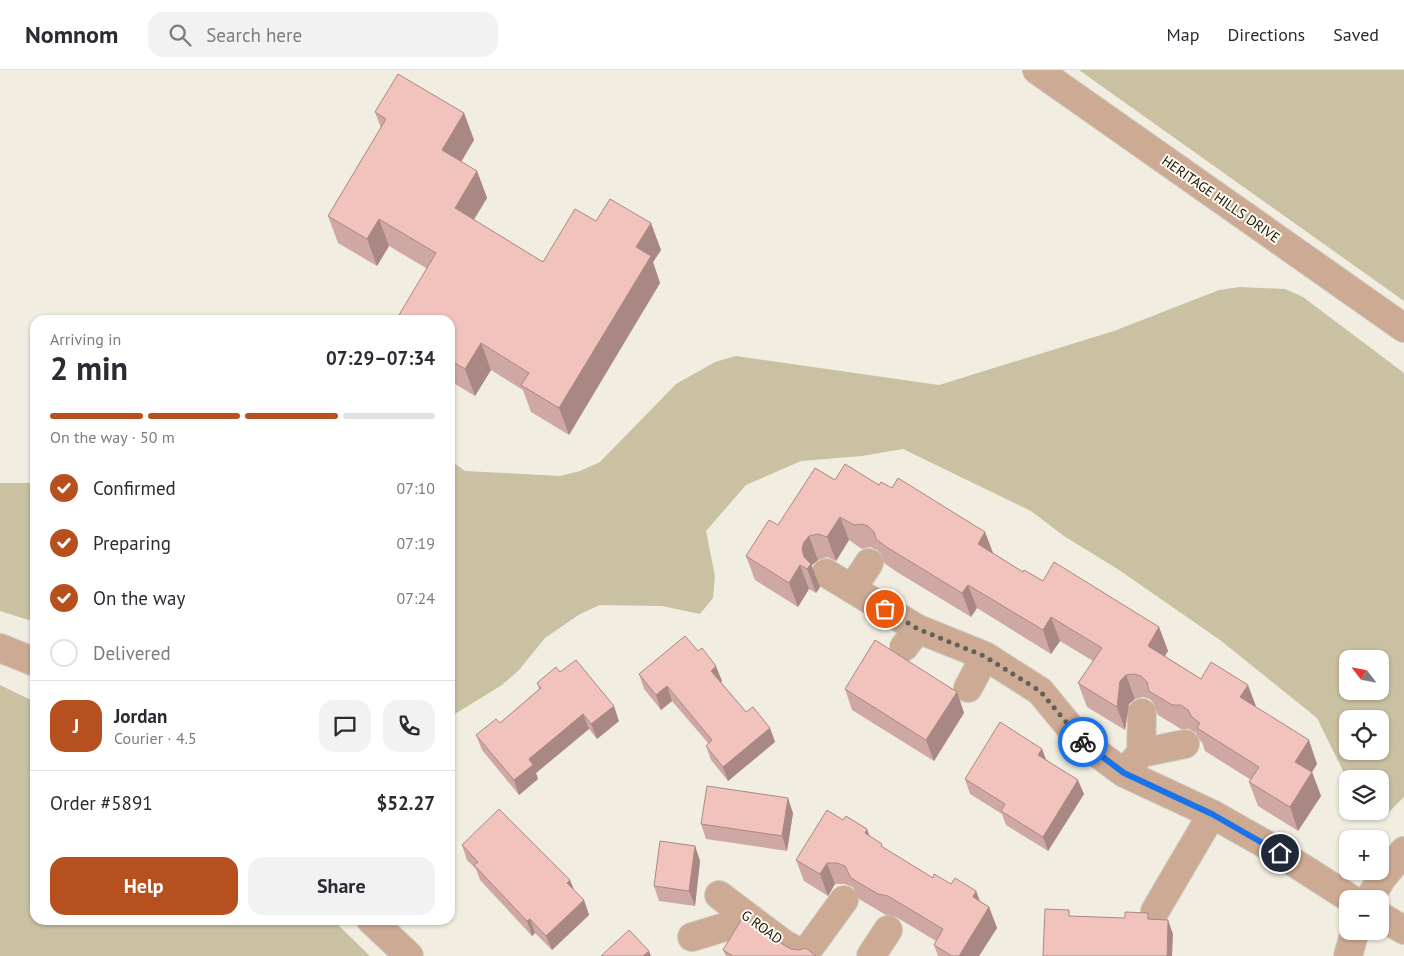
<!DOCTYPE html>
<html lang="en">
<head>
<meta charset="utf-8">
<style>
  body { margin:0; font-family:"PT Sans",sans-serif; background:#f2f2f3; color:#2b2b33; height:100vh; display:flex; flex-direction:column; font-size:19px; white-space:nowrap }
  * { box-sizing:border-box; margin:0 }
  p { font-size:16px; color:#7c7c81 }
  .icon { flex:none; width:28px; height:28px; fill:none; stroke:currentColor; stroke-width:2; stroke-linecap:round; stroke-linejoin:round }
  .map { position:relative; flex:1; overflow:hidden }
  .side { position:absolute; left:30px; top:245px; width:425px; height:610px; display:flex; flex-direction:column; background:#fff; border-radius:15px; box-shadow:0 1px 4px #0004 }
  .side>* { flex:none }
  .needle { width:32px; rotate:302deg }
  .tools { position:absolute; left:1339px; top:580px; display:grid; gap:10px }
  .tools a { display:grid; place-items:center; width:50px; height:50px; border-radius:10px; background:#fff; box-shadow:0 1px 4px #0004; font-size:25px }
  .pin { position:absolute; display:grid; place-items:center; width:42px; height:42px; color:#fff; margin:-21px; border:2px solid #fff; border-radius:50%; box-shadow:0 1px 5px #0007 }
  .courier { position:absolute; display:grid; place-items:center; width:50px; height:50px; margin:-25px; border:4px solid #1a73e8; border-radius:50%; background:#fff; color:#222; box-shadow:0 1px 6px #0007 }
  .overview em { font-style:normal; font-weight:700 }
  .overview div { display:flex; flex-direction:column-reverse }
  .overview { display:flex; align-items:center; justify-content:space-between; height:85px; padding:0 20px }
  h1 { font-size:32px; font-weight:700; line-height:38px }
  .bar { display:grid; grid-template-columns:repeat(4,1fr); gap:8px 5px; align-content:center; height:60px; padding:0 20px }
  .bar i { height:6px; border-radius:4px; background:#e1e1e2 }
  .bar .selected { background:#b6511f }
  .bar p { grid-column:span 4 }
  .line { display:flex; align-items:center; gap:12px; padding:0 20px; border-top:1px solid #e1e1e2 }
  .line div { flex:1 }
  .round { display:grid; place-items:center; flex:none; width:52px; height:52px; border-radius:15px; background:#f2f2f3 }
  ol { padding:0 20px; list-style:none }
  li { display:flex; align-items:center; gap:15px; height:55px }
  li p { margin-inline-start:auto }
  li .icon { padding:5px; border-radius:50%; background:#b6511f; color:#fff; stroke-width:4 }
  li:last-child { color:#7c7c81 }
  li i { width:28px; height:28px; border:2px solid #e1e1e2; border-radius:50% }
  .cta { display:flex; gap:10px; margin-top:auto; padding:10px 20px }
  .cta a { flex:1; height:58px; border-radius:15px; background:#b6511f; color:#fff; font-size:20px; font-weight:700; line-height:58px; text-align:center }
  .cta a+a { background:#f2f2f3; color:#2b2b33 }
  header { display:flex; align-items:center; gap:30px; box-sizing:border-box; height:70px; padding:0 25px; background:#fff; border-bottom:1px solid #e1e1e2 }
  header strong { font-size:24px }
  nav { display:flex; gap:28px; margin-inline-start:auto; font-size:18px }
  .search { width:350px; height:45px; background:#f2f2f3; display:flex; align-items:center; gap:12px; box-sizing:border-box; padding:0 18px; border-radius:15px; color:#7c7c81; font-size:19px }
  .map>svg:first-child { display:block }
  .green { fill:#c9c1a1; fill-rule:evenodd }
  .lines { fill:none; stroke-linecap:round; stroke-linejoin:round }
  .minor-casing { stroke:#cecbc0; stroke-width:30 }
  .tertiary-casing { stroke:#cecbc0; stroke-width:30 }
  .minor { stroke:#cdaa93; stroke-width:28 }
  .tertiary { stroke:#cdaa93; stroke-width:28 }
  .wall { fill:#d0a8a3 }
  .shaded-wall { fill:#a98884 }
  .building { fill:#f2c3bd; stroke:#a98884 }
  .done { stroke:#626059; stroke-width:5; stroke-dasharray:0 9 }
  .route { stroke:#1a73e8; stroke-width:6 }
  .labels { text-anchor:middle; stroke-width:4; stroke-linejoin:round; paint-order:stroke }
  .street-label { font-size:14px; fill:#151410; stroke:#fefbee }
</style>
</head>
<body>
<header>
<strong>Nomnom</strong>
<div class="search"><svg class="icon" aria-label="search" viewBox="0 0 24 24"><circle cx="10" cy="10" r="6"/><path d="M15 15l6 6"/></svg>Search here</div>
<nav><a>Map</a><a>Directions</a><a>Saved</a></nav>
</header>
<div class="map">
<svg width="1404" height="886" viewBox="0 0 1404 886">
  <rect width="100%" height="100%" fill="#f1eee1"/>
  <path class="green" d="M1079 0H1404V231Z
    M1240 217 1285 219 1303 227 1404 303V727L1384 747 1377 741H1380V709H1347L1317 648 1220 570 1119 500 1064 466 1031 441 903 379 862 386 801 391 746 415 706 461 715 506 713 528 700 544 662 536 600 535 580 544 545 568 519 600 502 615 450 647V390L465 401 560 406 580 401 600 392 676 314 715 292 736 286 939 315 1114 261 1219 220ZM1348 589H1380V621H1348ZM1348 649H1380V681H1348Z
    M0 413H35V552L0 541Z
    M0 615 35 632V850H333L370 886H0Z"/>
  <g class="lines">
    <g class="minor-casing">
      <path id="minor" d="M1037 0 1404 258
        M826 503 918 559 985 586 1040 621 1082 672 1124 703 1212 744 1265 774 1351 829
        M852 519 869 493
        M904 577 918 559
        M968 618 985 586
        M1141 683 1185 674
        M1124 703 1141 683 1142 643
        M719 825 784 874 806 886
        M1155 841 1212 744
        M1380 846 1404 860
        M692 867 751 849
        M804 885 844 830
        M871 886 888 860"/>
    </g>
    <g class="tertiary-casing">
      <path id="tertiary" d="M0 578 35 592
        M1369 829 1382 808 1404 781
        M371 850 409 886
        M1348 886 1355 861"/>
    </g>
    <use href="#minor" class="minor"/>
    <use href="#tertiary" class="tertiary"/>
  </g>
  <path class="wall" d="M375 42 464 43 474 70 461 92 477 101 487 128 474 150 543 192 596 151 661 180 653 192 660 213 569 365 531 342 523 320 491 300 475 326 450 311V250L426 198 389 176 377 196 338 173 328 146 381 58Z
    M835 410 879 415 892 418 985 462 993 483 1023 502 1043 511 1159 557 1168 581 1165 586 1201 609 1256 637 1317 694 1312 702 1321 726 1298 761 1258 736 1249 712 1251 710 1205 681 1202 672 1200 671 1196 663 1189 659H1181L1158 645 1154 634 1150 629 1143 627 1135 629 1129 634 1125 660 1087 637 1078 613 1093 591 1060 571 1051 584 977 538 971 547 897 502 884 493 881 484 877 480 870 477 862 479 849 470 836 491 827 487 818 490 812 495V497L820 517 816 523 809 519 798 537 755 510 746 486 778 455Z
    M560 602 619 651 597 669 589 659 536 703 538 709 519 725 482 680 476 665 500 653 539 619 537 613Z
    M639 604 722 611 721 612 746 642 770 658 775 672 728 711 711 690 706 676 708 673 672 631 661 640 644 619Z
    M845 619 957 622 964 643 934 691 852 640Z
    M1042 679 1046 689 1084 724 1048 781 1006 755 1002 744 970 724 965 709Z
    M793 743 787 781 706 769 701 754Z
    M843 750 870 766 883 778 933 808 951 814 976 821 980 831 989 837 997 858 979 886H938L934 875 936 871 896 847 886 845 859 829 853 817 845 814H835L828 826 804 811 796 790Z
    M462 775 570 810 574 820 584 830 589 845 552 880 535 863 532 866 480 810 476 799 467 790Z
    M695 776 700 791 695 836 659 831 654 816Z
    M769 866 791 879 816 886H726L723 880Z"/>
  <path class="shaded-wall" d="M464 43 474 70 452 107 442 80Z
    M477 101 487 128 464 165 455 138Z
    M379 149 389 176 377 196 367 169Z
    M651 153 661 180 653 192 660 213 569 365 559 338 636 177Z
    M481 273 491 300 475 326 465 299Z
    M840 447 849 470 836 491 827 467Z
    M985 462 994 486 978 474Z
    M809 466 818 490 812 495V497L820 517 816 523 807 499 802 479 804 472Z
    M800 495 809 519 798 537 789 513Z
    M968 515 977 538 971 547 962 523Z
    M1051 547 1060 571 1051 584 1043 560Z
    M1159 557 1168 581 1156 600 1148 576Z
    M716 596 722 611 717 615 711 601Z
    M1126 605 1135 629 1129 634 1125 660 1117 637 1120 611Z
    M1248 615 1257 639 1240 627Z
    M667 616 672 631 661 640 656 625Z
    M957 622 964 643 934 691 926 670Z
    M614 636 619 651 597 669 591 654Z
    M583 644 589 659 536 703 538 709 519 725 514 710 529 689Z
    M770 658 775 672 728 711 723 697Z
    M1309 670 1317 694 1304 715 1295 692Z
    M1042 679 1047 693 1038 685Z
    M1312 702 1321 726 1298 761 1290 737Z
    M1078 710 1084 724 1048 781 1043 767Z
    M788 728 793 743 787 781 782 766Z
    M867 759 875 780 865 763Z
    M695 776 700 791 695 836 689 821Z
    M827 793 835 814 828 826 820 804Z
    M570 810 576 825 567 813Z
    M976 821 984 842 973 827Z
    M584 830 589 845 552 880 546 866Z
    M989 837 997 858 979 886H959Z
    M530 849 535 863 532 866 527 851Z
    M1168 850 1173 864 1172 886H1167Z
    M649 881 651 886H643Z"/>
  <path class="building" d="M398 4 464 43 442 80 477 101 455 138 543 192 575 139 596 151 610 129 651 153 636 177 651 186 559 338 521 315 529 303 481 273 465 299 450 290V250H396L436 183 379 149 367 169 328 146 386 49 375 42Z
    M845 394 879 415 881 412 892 418 898 408 985 462 978 474 1023 502 1024 500 1043 511 1054 492 1159 557 1148 576 1201 609 1211 592 1248 615 1240 627 1309 670 1295 692 1312 702 1290 737 1249 712 1259 697 1197 658 1200 653 1192 647 1188 640 1181 635H1172L1149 621 1147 612 1141 606 1134 604 1126 605 1120 611 1117 637 1078 613 1102 578 1051 547 1043 560 968 515 962 523 888 478 876 469 874 462 868 456 862 454 854 455 840 447 827 467 818 464 809 466 804 472 802 479 804 487 811 494 807 499 800 495 789 513 746 486 769 450 778 455 815 398 835 410Z
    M685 566 698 581 702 578 716 596 711 601 746 642 753 637 770 658 723 697 706 676 712 670 667 616 656 625 639 604Z
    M875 570 957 622 926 670 845 619Z
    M576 590 614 636 591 654 583 644 529 689 533 695 514 710 476 665 496 649 500 653 541 618 537 613 556 597 560 602Z
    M1000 652 1042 679 1038 685 1078 710 1043 767 1001 741 1005 734 965 709Z
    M707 716 788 728 782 766 701 754Z
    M499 739 570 810 567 813 584 830 546 866 530 849 527 851 474 795 478 792 462 775Z
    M827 740 843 750 846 746 867 759 865 763 882 774 881 776 933 808 934 804 951 814 955 808 976 821 973 827 989 837 959 886H952L934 875 943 859 888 826 878 824 851 808 845 796 837 793H827L820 804 796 790Z
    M660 771 695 776 689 821 654 816Z
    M1045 839 1069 840V846L1125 848V842L1148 843V849L1168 850 1167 886H1043Z
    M743 847 769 866 791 879 799 880 806 878 816 886H733L723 880Z
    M629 860 649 881 643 886H601Z"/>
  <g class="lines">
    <path class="done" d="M885 539 918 559 984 586 1040 621 1083 672"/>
    <path class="route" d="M1083 672 1124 703 1212 744 1280 783"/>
  </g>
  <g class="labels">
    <g class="street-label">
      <text transform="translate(1221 129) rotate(35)" y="5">HERITAGE HILLS DRIVE</text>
      <text transform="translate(762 857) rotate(36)" y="5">G ROAD</text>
    </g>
  </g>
</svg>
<div class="tools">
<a><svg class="needle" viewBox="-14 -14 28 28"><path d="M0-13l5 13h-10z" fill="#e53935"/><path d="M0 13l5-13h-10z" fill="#7c7c81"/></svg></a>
<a><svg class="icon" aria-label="locate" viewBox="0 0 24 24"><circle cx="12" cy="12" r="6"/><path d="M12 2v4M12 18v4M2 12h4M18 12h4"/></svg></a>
<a><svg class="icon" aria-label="layers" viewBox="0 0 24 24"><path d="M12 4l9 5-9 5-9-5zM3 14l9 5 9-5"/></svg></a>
<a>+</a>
<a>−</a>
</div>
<div class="pin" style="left:885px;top:539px;background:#ea580c"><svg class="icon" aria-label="bag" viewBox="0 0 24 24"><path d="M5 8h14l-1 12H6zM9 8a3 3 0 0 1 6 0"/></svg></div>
<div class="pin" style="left:1280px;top:783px;background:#1f2937"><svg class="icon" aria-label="home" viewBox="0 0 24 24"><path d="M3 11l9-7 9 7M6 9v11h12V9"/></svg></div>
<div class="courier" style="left:1083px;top:672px"><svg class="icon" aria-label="bike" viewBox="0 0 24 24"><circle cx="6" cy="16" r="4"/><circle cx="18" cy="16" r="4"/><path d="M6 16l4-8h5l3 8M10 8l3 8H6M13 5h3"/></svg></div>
<section class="side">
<div class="overview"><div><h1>2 min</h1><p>Arriving in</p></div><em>07:29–07:34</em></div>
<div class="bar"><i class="selected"></i><i class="selected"></i><i class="selected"></i><i></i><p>On the way · 50 m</p></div>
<ol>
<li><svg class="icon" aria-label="check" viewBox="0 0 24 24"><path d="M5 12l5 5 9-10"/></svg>Confirmed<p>07:10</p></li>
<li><svg class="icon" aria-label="check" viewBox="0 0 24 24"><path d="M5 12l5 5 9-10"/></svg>Preparing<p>07:19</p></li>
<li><svg class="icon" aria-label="check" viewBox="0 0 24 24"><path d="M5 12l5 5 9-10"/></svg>On the way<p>07:24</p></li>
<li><i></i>Delivered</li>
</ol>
<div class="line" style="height:90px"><b class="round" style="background:#b6511f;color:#fff">J</b><div><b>Jordan</b><p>Courier · 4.5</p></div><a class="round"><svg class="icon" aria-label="chat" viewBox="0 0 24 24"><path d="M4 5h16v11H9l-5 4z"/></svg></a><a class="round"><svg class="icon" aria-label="phone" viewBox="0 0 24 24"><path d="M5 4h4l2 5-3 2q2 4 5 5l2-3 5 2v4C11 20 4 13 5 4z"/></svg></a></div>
<div class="line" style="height:65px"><div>Order #5891</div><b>$52.27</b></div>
<div class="cta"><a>Help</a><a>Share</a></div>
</section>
</div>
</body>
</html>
